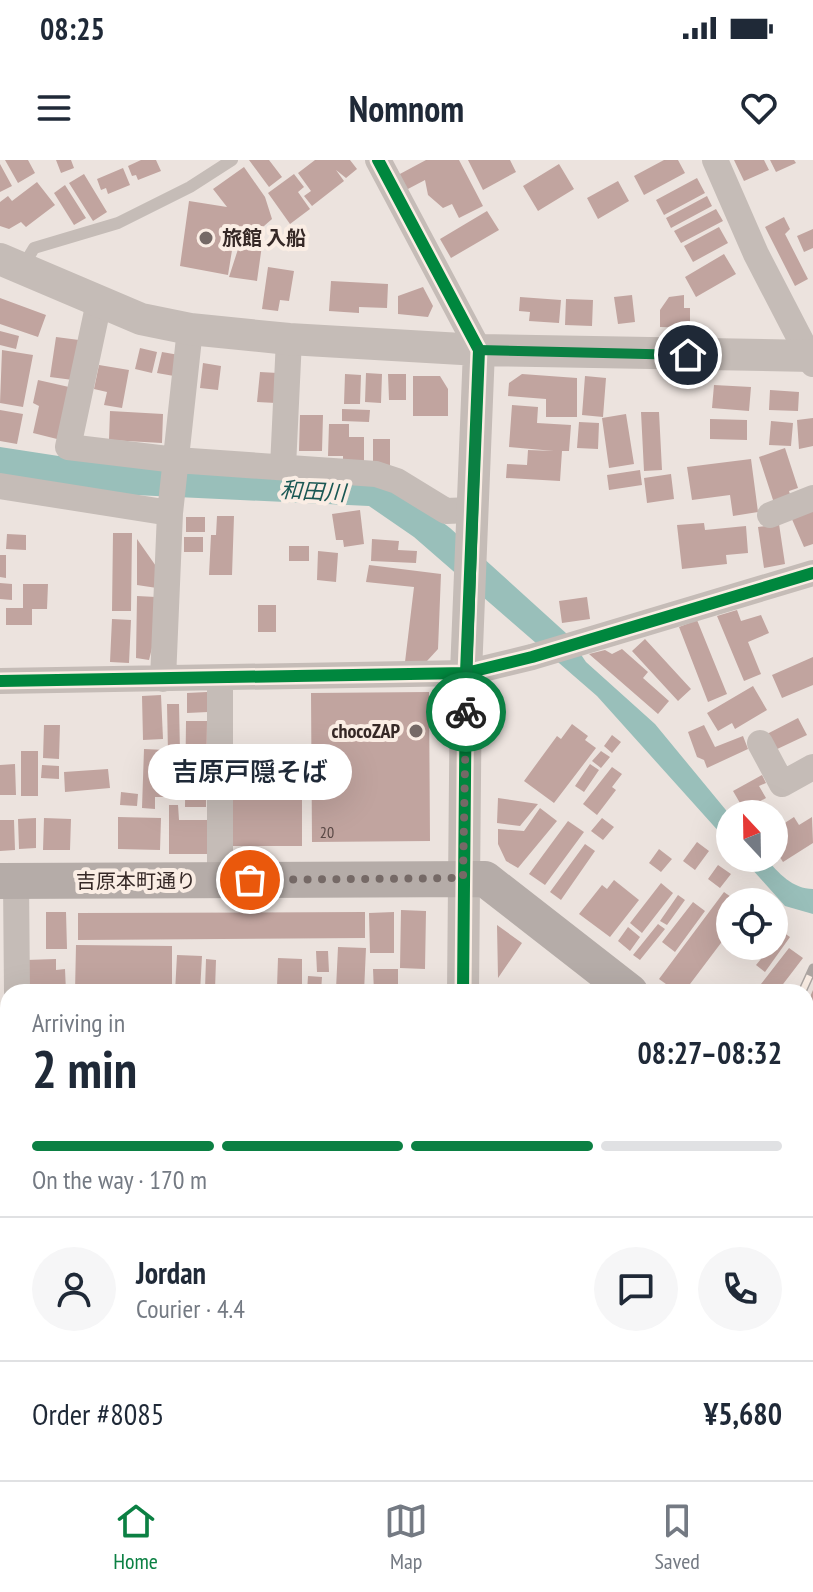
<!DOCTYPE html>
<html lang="en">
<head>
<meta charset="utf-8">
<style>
  body { margin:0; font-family:"PT Sans Narrow","Noto Sans JP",sans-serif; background:#f6f6f7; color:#1f2937; height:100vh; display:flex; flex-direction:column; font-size:30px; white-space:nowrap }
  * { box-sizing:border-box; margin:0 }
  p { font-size:26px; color:#747a83 }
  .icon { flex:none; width:44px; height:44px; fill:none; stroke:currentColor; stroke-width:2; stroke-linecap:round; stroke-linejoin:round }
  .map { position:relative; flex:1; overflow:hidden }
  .details { position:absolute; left:0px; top:824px; width:814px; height:496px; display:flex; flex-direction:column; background:#fff; border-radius:24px 24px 0 0; box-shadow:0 8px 32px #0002 }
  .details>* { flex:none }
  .needle { width:52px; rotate:338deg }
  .controls { position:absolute; left:716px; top:640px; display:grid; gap:16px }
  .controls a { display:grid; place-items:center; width:72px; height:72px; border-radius:50%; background:#fff; box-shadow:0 8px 32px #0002; font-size:40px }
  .pin { position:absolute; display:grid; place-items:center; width:68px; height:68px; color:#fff; margin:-34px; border:4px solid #fff; border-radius:50%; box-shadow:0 2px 8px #0007 }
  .courier { position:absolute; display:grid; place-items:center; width:80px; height:80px; margin:-40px; border:6px solid #0b8043; border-radius:50%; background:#fff; color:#222; box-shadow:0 2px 10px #0007 }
  .bubble { position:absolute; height:56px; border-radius:28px; background:#fff; box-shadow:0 8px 32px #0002; font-size:26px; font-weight:600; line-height:56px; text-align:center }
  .summary em { font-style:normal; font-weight:600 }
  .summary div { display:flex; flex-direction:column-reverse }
  .summary { display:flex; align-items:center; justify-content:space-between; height:136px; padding:0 32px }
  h1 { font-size:52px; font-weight:600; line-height:60px }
  .bar { display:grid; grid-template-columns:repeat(4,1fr); gap:12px 8px; align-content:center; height:96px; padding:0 32px }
  .bar i { height:10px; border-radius:6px; background:#e0e1e3 }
  .bar .on { background:#0b8043 }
  .bar p { grid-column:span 4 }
  .line { display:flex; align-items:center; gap:20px; padding:0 32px; border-top:2px solid #e0e1e3 }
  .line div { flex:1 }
  .round { display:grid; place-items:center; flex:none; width:84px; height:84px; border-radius:42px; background:#f6f6f7 }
  .status { display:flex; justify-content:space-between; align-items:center; height:56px; padding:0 40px; background:#fff; direction:ltr }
  .status svg { height:22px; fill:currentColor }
  header { display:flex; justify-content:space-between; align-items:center; height:104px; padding:0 32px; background:#fff; font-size:36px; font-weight:600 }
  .tab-bar { display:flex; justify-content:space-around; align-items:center; height:112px; border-top:2px solid #e0e1e3; background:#fff; font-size:22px; color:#747a83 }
  .tab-bar a { display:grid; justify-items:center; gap:4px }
  .tab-bar .on { color:#0b8043 }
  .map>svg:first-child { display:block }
  .water { fill:#99bfba }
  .building { fill:#c1a49f }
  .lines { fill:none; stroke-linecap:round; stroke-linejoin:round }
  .service { stroke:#c5bcb7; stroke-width:12 }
  .minor { stroke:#c5bcb7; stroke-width:26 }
  .tertiary { stroke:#c5bcb7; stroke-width:32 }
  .secondary { stroke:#b5aca8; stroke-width:36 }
  .rail-casing { stroke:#aca5a2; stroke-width:9 }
  .rail { stroke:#faede4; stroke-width:6; stroke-dasharray:18; stroke-linecap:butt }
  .cycleway-casing { stroke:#faede4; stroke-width:17 }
  .cycleway { stroke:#00873e; stroke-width:12 }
  .done { stroke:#756966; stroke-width:8; stroke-dasharray:0 14.4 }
  .route { stroke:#0b8043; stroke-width:10 }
  .poi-dot { fill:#756966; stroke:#faede4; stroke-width:3 }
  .labels { text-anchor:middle; stroke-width:8; stroke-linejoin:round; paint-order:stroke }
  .number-label { font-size:16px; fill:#584744 }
  .poi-label { font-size:20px; font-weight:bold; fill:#352826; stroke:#faede4; text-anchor:start }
  .street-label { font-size:20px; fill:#352826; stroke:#faede4 }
  .water-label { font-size:22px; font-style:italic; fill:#1a5854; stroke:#faede4 }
</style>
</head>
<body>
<div class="status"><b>08:25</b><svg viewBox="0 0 49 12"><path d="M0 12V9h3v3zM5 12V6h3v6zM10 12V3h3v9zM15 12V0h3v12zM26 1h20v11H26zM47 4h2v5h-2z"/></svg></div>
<header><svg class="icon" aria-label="menu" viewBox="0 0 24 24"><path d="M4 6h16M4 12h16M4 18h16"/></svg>Nomnom<svg class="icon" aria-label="heart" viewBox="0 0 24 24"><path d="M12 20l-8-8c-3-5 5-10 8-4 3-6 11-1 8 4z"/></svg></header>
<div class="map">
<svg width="813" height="1320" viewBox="0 0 813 1320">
  <rect width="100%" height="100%" fill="#ece3de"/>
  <path class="water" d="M0 287 65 297 372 322 404 333 450 368 567 474 586 502 655 564 730 655V684L597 536 414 377 369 346 93 333 0 316Z
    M742 698H766C778 713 793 729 813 729V754L785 746Z"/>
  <path class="building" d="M5 0H28L35 13 18 23Z
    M56 0H71L74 8 61 13Z
    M141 0H156L161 11 138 20 136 15 132 16 128 6Z
    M249 0H269L282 17 269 27Z
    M315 0H350L357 9 346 18 336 10 344 21 312 46 304 36 311 31 298 13Z
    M426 0H459L483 46 459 58 452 44 443 48 428 35 425 20 406 30 398 15Z
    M468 0H510L516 12 483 30Z
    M664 0H678L685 13 644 35 634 16Z
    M734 0H764L769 10 744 21Z
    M770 0H794L796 3 776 12Z
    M0 4 12 26 0 32Z
    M559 4 574 29 538 51 523 26Z
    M244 7 265 37 272 59 248 80 234 78 228 115 180 106 189 41 227 47 213 29Z
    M123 8 130 25 108 34 106 28 101 30 97 19Z
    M84 14 107 52 93 61 69 23Z
    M294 14 304 27 298 32 310 49 290 64 268 33Z
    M697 18 705 33 664 55 656 40Z
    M618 21 629 41 598 59 587 38Z
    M37 22 55 45 26 67 21 62 9 69 0 66V42L8 36 12 41Z
    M65 25 86 58 74 65 54 33Z
    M707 36 712 46 671 68 666 58Z
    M716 49 723 61 681 83 674 71Z
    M487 51 499 70 451 98 440 79Z
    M784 57 790 69 785 74 808 119 795 126 765 67Z
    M719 67 728 83 693 102 684 86Z
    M813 69V88L804 92 797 76Z
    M240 83 262 85 257 121 229 117Z
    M724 94 736 114 696 137 685 117Z
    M268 107 294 111 289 141 280 140 278 151 262 149Z
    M331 121 388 124 387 148 359 147V153L329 151Z
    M423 127 433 146 428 157 398 154V136Z
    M632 135 635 162 618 164 614 137Z
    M684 135V148H690V168L660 167V150L669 137Z
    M520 137 561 140 559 163 529 161 530 152 519 151Z
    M0 138 46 155 38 177 0 164Z
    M566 139 593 140 592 166 565 165Z
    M0 171 19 176 16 189 0 185Z
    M56 177 79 180 73 220 50 217Z
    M140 188 157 192 152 213 135 209Z
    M2 190 33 195 23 247 0 243Z
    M162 192 179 195 174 216 157 213Z
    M203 203 221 206 218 230 200 228Z
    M99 205 129 210 122 248 104 245 107 232 94 229Z
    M260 212 278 213 276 243 257 242Z
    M366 213 382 214 381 243 365 242Z
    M345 214 361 215 360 244H344Z
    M388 214H406V240H389Z
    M522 214 577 218V257H546V239L508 236 509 223Z
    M413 216H440L448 229V256H413Z
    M585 216 606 218 603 257 582 255Z
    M38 220 69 227 57 279 33 273 39 246 33 243Z
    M714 225 751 227 749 251 712 248Z
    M770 230 799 232 798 251 769 250Z
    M512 245 538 247 537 263 571 265 569 291H562L560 321 506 318 507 304 527 305 528 290 554 291 509 287Z
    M342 249 370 250 369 262 342 261Z
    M0 250 23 254 17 284 0 281Z
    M110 251 163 254 162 283 109 280Z
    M641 252H659L662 310 644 311Z
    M626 254 634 304 609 308 602 258Z
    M300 255H323L322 291H299Z
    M813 258V286L799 289 797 260Z
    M710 259 747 260V280L710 279Z
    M771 261 793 263 791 286 769 285Z
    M579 262 599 263 598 289 577 288Z
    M329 264H349V277H364V302H343V296H328Z
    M373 279H390V306H373Z
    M785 288 798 328 789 331 791 338 774 343 759 297Z
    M751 299 758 352 733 356 730 335 692 340 687 307Z
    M640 310 642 325 609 330 607 315Z
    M671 314 674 339 647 343 644 318Z
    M813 348V384L804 387 791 357Z
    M360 350 364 384 344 387 343 380H336L332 354Z
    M217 356H234L232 415H209L211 375H216Z
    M186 357H205V372H186Z
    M704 363 705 370 746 366 748 393 726 395 727 404 682 409 677 365Z
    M779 364 785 404 764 408 758 367Z
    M113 373H132L131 451H112Z
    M7 374 26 375V390L6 389Z
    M184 377H203V392H184Z
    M137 379 158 409 157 428 137 425Z
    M372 379 399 381 398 390 417 391 416 403 371 401Z
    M289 386H309V401H289Z
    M318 391 338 393 336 422 317 420Z
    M0 395H6V418L0 417Z
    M369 405 441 414 438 489 427 501 405 502 414 427 366 422Z
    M0 423 12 424V440L0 439Z
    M23 424H48L47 449H32V465H6V448H23Z
    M137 436 156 437 154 480 149 500 136 498Z
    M587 437 590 459 562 463 559 441Z
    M258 445H276V472H258Z
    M737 450 741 461 761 455 769 473 748 482 761 514 744 521 717 456Z
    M112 459 131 460 129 503 110 502Z
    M697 460 727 534 708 542 679 467Z
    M645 479 691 529 678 541 632 491Z
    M622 489 648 512 643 518 669 541 658 554 589 494 605 490 612 494Z
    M813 497V525L782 538 772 515Z
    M753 526 767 550 735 569 732 563 718 571 707 553Z
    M207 532 208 552 187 553V533Z
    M429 532 430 681 312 682 311 533Z
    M161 535 163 579 143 580 142 536Z
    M167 544H179L180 592 168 593Z
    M798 558 807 575 773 591 765 575Z
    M186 561H207L206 647H185Z
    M572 564 588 576 585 580 596 588 554 643 524 621 557 576 561 579Z
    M44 565H60L59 599 43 598Z
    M704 565 715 587 743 576 748 589 707 608 704 600 697 597 688 572Z
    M612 575 621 582 612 593 604 586Z
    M144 589 166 590 164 637H155V649L142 648Z
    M284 589H302V686H233V622H284Z
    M21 591H38V636H21Z
    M601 591 610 597 601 608 592 601Z
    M15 604 16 635H0V605Z
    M590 604 599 610 584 632 575 626Z
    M42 605 59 606V619L41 618Z
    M612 607 622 614 612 627 616 630 597 655 583 644Z
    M108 609 110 628 65 632 64 612Z
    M762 615 766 623 759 626 766 638 744 650 733 631Z
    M121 632 138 634 137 646 120 645Z
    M498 638 538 644 520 666 497 663Z
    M169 645H178L179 660H212L211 694H169Z
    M540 648 557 661 518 708 506 701 498 684V669L524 671Z
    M118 657 161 658 160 690 118 689Z
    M794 657 799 665 812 657 813 683 783 702 774 688V663L777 668Z
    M36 658V688L19 689 18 659Z
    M44 658 71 659 70 690H43Z
    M602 658 614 667 603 680 591 671Z
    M0 660H14L15 690 0 691Z
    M568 661 584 672 545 725 529 714Z
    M697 682 709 691 695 710 683 701Z
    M585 684 595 691 561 740 550 732Z
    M659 689 672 699 661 712 649 703Z
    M718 705 731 714 720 728 708 719Z
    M614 720 639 740 610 777 579 754 602 725 607 729Z
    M661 723 673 733 642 773 630 763Z
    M724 732 738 742H730V771L684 832H677L659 819Z
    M678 735 685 740 667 765 660 761Z
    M693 742 705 751 675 792 662 782Z
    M401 750 426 751 425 809 400 808Z
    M46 752H66L67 789H46Z
    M365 752V778L78 780V753Z
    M394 752V793H370L369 753Z
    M658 764 665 769 640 800 633 795Z
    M497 765 522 783 498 818Z
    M774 766 790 777 765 812 756 805 761 799 748 790 751 786H774Z
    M628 767 640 777 630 791 618 781Z
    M76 785 172 786V832H75Z
    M338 787 366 788 364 832 336 829Z
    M789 788 803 798 777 832H772L761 824Z
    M316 791H328L329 812H317Z
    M177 795 202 796 200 832H175Z
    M278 798 302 799V828L277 827Z
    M56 799V810L65 809 66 832H27L26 800Z
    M206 799 216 800 215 830 205 829Z
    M373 809H398V832H374Z
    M308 816 322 817 321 832H307Z
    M813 830V869L806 868V846Z
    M810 876 813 877V910H806Z
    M0 935H6L7 1009H0Z
    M806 994H813V1032H806Z
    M806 1056H813V1089H806Z
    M806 1103H813V1119H806Z
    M8 1121V1173L0 1174V1122Z
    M813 1209V1225H806V1210Z
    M8 1249V1268H1L0 1250Z
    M124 1312H148L147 1320H125Z
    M158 1312H207L223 1314V1320H157Z
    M252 1312H277V1318L252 1319Z
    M676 1312H707L710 1320H679Z"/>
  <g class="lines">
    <path class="service" d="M22 108 34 88 118 63 190 27 232 0
      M0 1061H8"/>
    <path class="minor" d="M378 0 479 190
      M715 0 756 94 813 204
      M99 142 68 287 176 300 376 314 397 321 446 351 472 350
      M283 307 289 179
      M0 326 170 353
      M770 355 813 338
      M163 519 170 353 190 169
      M220 519V720
      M0 521 466 513 532 497 813 413
      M760 583 782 624 813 607
      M16 721 17 832
      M0 918H8
      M806 1146H813
      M0 1207 8 1206
      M806 1308 813 1311
      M353 1312 354 1320"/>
    <path class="tertiary" d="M0 99 141 159 190 169 289 179 479 190 813 196
      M463 832 466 513 479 190
      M462 1312V1320"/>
    <path class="secondary" d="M0 721 485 719 630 832
      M806 940H813"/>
    <g class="rail-casing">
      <path id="rail" d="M802 832 813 808
        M645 1320V1312"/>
    </g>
    <use href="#rail" class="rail"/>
    <g class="cycleway-casing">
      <path id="cycleway" d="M378 0 479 190 466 513 463 832
        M0 521 466 513 532 497 813 413"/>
    </g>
    <use href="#cycleway" class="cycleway"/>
  </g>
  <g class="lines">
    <path class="done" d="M250 720 463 718 466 552"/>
    <path class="route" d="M466 552 479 190 688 195"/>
  </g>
  <g class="poi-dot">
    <circle cx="206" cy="78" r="8"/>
    <circle cx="416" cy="571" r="8"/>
  </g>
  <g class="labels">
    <g class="number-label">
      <text x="327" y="678">20</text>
    </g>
    <g class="poi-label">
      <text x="222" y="85">旅館 入船</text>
      <text x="400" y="578" text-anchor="end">chocoZAP</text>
    </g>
    <g class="street-label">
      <text x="136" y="728">吉原本町通り</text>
    </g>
    <g class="water-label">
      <text transform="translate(313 331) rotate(3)" y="8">和田川</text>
    </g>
  </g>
</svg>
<div class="controls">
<a><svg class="needle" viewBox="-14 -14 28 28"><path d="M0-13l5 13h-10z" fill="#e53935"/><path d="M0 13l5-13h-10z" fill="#747a83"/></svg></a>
<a><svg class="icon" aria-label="locate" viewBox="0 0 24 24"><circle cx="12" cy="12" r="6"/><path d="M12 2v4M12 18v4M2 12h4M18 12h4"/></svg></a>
</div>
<div class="pin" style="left:250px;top:720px;background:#ea580c"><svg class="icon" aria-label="bag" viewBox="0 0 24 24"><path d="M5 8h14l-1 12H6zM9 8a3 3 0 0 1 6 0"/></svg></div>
<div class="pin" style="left:688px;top:195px;background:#1f2937"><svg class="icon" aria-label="home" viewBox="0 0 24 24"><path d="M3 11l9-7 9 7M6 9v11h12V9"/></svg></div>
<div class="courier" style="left:466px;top:552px"><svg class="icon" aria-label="bike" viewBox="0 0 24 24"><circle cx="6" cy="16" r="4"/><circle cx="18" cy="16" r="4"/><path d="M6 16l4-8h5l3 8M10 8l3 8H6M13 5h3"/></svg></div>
<div class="bubble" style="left:148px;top:584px;width:204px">吉原戸隠そば</div>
<section class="details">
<div class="summary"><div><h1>2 min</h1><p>Arriving in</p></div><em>08:27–08:32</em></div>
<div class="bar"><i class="on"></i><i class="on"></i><i class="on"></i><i></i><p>On the way · 170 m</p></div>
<div class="line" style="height:144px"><a class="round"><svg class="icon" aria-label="person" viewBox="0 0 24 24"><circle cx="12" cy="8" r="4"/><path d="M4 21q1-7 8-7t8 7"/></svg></a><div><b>Jordan</b><p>Courier · 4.4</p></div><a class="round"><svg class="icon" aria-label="chat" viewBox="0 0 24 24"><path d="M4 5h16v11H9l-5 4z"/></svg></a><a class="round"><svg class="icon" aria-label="phone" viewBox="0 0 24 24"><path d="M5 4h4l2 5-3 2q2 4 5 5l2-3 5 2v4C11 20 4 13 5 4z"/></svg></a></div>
<div class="line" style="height:104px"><div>Order #8085</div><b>¥5,680</b></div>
</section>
</div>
<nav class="tab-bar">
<a class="on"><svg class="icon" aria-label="home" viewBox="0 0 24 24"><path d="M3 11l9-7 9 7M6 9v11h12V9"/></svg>Home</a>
<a><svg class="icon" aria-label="map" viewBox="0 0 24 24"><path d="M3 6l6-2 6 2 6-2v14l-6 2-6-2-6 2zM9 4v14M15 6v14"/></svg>Map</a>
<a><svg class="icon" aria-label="saved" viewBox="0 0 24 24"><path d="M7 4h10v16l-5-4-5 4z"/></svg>Saved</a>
</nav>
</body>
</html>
